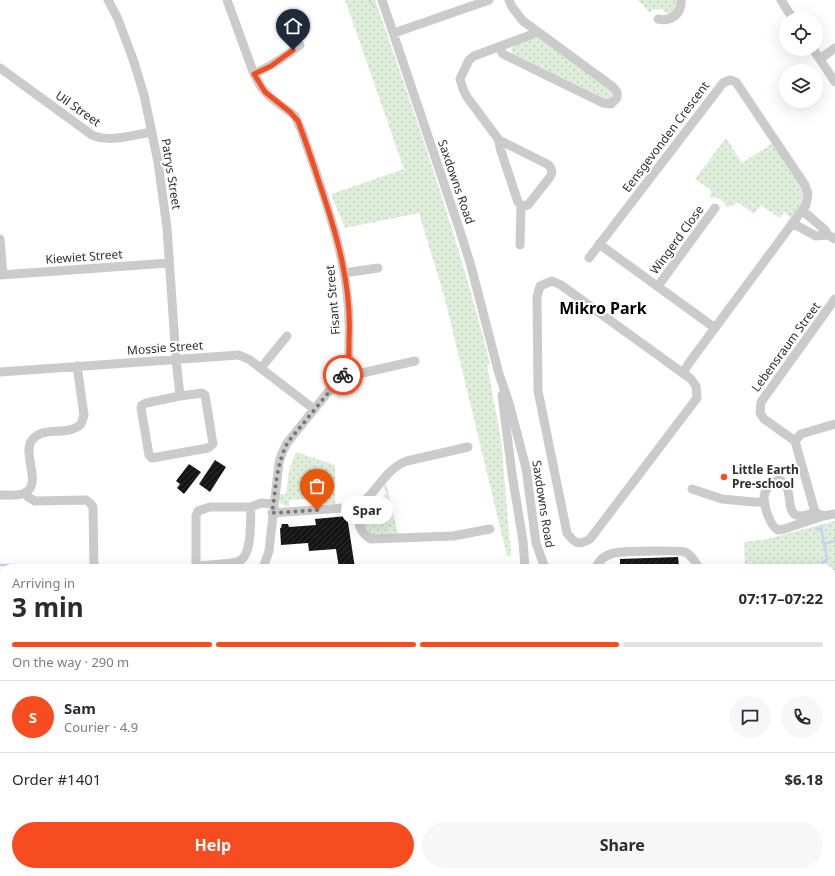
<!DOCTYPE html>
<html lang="en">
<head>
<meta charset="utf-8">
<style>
  body { margin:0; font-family:"Noto Sans",sans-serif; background:#f7f7f7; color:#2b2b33; height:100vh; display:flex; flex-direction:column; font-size:15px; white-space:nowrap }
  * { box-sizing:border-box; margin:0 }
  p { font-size:13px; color:#7c7c81 }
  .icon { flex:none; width:22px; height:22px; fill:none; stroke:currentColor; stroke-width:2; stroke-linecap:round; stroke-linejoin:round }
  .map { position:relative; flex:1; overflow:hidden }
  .drawer { position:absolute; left:0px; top:564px; width:835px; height:312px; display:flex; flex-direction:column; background:#fff; border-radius:12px 12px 0 0; box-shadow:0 4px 16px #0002 }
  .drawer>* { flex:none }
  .fabs { position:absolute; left:779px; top:12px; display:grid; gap:8px }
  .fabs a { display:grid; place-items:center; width:44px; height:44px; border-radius:50%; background:#fff; box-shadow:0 4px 16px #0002; font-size:20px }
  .pin { position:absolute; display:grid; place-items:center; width:34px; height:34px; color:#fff; margin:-41px -17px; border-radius:50% 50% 50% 0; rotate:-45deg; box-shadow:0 0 4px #0007 }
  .pin .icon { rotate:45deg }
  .courier { position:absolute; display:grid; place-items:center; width:40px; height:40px; margin:-20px; border:3px solid #f64c20; border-radius:50%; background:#fff; color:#222; box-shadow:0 1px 5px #0007 }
  .bubble { position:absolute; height:28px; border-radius:14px; background:#fff; box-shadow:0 4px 16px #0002; font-size:13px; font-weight:700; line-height:28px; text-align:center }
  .head em { font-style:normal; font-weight:700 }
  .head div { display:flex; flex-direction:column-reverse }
  .head { display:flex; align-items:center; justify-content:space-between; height:68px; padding:0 12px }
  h1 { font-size:26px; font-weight:700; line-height:30px }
  .bar { display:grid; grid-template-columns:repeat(4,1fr); gap:6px 4px; align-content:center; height:48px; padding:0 12px }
  .bar i { height:5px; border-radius:3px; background:#e1e1e2 }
  .bar .selected { background:#f64c20 }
  .bar p { grid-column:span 4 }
  .line { display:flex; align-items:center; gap:10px; padding:0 12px; border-top:1px solid #e1e1e2 }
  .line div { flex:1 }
  .round { display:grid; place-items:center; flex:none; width:42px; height:42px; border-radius:21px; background:#f7f7f7 }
  .cta { display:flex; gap:8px; margin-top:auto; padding:8px 12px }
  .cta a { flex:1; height:46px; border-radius:24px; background:#f64c20; color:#fff; font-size:16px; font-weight:700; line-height:46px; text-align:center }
  .cta a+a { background:#f7f7f7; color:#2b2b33 }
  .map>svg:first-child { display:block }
  .grass { fill:url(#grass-dots) }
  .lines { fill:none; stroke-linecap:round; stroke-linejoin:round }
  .stream { stroke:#c5d3ef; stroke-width:2.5 }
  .building { fill:url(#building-hatch) }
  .path { stroke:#cbcbcb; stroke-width:1.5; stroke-dasharray:2 2; stroke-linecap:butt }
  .minor { stroke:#cbcbcb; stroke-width:9 }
  .done { stroke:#777; stroke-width:4; stroke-dasharray:0 7.2 }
  .route { stroke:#f64c20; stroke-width:5 }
  .poi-dot { fill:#f64c20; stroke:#fff; stroke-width:1.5 }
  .labels { text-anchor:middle; stroke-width:4; stroke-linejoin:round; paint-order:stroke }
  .street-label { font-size:12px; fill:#2e2e2e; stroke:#fff }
  .poi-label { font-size:12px; font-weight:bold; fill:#2e2e2e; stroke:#fff; text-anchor:start }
  .district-label { font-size:16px; font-weight:bold; fill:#000; stroke:#fff }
</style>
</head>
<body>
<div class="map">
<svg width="835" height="876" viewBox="0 0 835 876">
  <defs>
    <pattern id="grass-dots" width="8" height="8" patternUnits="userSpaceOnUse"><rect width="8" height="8" fill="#dfeddb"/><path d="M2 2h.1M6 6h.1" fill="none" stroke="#c0ccbc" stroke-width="1.8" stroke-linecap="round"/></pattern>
    <pattern id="building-hatch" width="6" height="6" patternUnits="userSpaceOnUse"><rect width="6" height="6" fill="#151515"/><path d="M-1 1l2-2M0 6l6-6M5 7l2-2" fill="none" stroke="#2f2f2f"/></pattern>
  </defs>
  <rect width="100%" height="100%" fill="#fff"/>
  <path class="grass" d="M345 0H375C417 120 459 240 490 364L487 365 501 439 511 556H507L445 299 419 213 345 228 331 194 404 169Z
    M638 0H678V8L670 14 666 13 662 9 652 10 650 13Z
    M537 37H539L610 89 612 93V98L606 100 512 53 511 49 514 45Z
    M726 138 742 163 773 143 801 187C806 201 799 207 791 218L784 212 780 218 761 205 754 214 737 202 733 206H726C723 199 717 196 710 198L711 190 695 179Z
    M296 452 335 465V504H324L323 498 289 500V507L281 504 279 499 280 494H286L289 470Z
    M386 482 398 534 372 535 364 530 361 512 376 495 381 499 387 492 383 487Z
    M835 521V570H831V568H745L744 542 767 539Z"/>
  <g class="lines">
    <path class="stream" d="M816 529 821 528 824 544
      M821 564 827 559 824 544 835 541
      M0 565H16L26 568
      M831 612H835"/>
  </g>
  <path class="building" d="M215 460 226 467 210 492 199 484Z
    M189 464 201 472 184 494 177 488 180 484 176 481Z
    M347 516 355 568H339L336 549 309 551 308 543 281 545 280 528H281L282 524H288L289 527 316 525 315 519Z
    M678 557 679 566 673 567V568H628V566H620V559Z"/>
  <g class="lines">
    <path class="path" d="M369 0 376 10"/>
    <path class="minor" d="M108 0 118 19 134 62 144 95 158 162 167 228 176 359 180 396 202 393 205 395 213 444 208 448 152 458 149 455 141 408 142 405 146 403 180 396
      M227 0 254 74 261 87 270 97 295 116 301 129C324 196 352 266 349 338 349 350 350 361 345 371L287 443 282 453 279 463 269 551 263 568
      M382 0 459 228 471 266 499 374 509 403 526 468 536 543 545 568
      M781 0 793 19
      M658 19C671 22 682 14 681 0
      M394 33 489 0
      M499 47 503 54 603 103 611 104 617 98V92L613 87 523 21 512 7 509 0
      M813 49 835 82
      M820 59 835 48
      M0 68 92 135C110 143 133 135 152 132
      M254 74C271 66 285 57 300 45
      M499 140 500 148 518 202 523 206 528 205 550 177C553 172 552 167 547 164L499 140 467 97 463 89 460 79 469 60 474 56 528 36 537 31
      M802 210 825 230 828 235 835 239
      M792 223 816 236 828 235
      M0 239 3 274
      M599 244 715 328
      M520 245 521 205
      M589 258 723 83 730 80 736 82 805 185 808 194 806 205 689 363 683 373
      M344 273 378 268
      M0 275 169 263
      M552 281 561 285 691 379 696 386 697 398 590 539C579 546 574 543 567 533L538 391 537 297 540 286Z
      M658 286 715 208
      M835 299 761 402 760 413 764 419 795 441 815 512 823 516 835 514
      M261 368 287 336
      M0 372 239 355 250 360 314 409
      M343 375 349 376 415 361
      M502 395 512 474 523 541 525 568
      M795 441 801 434 835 424
      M692 489 722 499 754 502H765
      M25 493 28 497 35 501 86 500 90 503 93 507 94 568
      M0 495C7 495 15 496 22 494 45 487 21 454 32 440 43 425 68 437 81 424L84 415 77 366
      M357 507C359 521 357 531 371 539L453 536 490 529
      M815 512C777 528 799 490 780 480 772 481 764 490 764 498 764 506 770 526 778 530L784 529 823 516
      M272 513 357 507C376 495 384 469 407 461L468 447
      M196 566C209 565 224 565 237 562 253 558 250 521 251 507
      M196 568V516L198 511 210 507H251L261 503 274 504
      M596 568C599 560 605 555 614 553 621 551 679 550 685 552 692 555 695 562 699 568
      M831 582 835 581
      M0 592H4
      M831 592 835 591
      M0 604H4
      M0 687H4
      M831 718 835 719
      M0 775H4
      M831 828 835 815
      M0 829 4 827
      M19 872 20 876
      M282 872 283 876
      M423 872 455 876
      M542 872 543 876
      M619 872 620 876
      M344 876 373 872"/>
  </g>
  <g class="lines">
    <path class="done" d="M317 510 272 513C276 489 276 464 288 442L343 375"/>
    <path class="route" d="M293 50 271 66 254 74 265 92 290 112 298 121C306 142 313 163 320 185 337 235 352 286 349 340 349 353 350 364 343 375"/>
  </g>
  <circle class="poi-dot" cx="724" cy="477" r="4"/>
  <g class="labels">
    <g class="street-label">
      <text transform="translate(78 109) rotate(35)" y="4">Uil Street</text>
      <text transform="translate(666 137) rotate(-53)" y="4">Eensgevonden Crescent</text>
      <text transform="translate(171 174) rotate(81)" y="4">Patrys Street</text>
      <text transform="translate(456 182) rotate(71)" y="4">Saxdowns Road</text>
      <text transform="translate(677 240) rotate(-54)" y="4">Wingerd Close</text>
      <text transform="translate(84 257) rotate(-4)" y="4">Kiewiet Street</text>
      <text transform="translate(333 300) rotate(-95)" y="4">Fisant Street</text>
      <text transform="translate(786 347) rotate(-54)" y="4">Lebensraum Street</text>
      <text transform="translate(165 348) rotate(-4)" y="4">Mossie Street</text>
      <text transform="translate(543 504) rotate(81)" y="4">Saxdowns Road</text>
    </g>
    <g class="poi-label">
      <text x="732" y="474">Little Earth<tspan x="732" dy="14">Pre-school</tspan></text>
    </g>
    <g class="district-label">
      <text x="603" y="314">Mikro Park</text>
    </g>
  </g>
</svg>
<div class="fabs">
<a><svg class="icon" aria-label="locate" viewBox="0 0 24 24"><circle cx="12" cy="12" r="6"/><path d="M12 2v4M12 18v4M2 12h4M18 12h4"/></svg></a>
<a><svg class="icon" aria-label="layers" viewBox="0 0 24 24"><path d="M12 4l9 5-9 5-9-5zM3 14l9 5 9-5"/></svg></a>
</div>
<div class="pin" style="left:317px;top:510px;background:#ea580c"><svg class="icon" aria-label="bag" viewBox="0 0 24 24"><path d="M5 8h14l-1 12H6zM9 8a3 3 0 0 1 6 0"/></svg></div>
<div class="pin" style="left:293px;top:50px;background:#1f2937"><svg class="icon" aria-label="home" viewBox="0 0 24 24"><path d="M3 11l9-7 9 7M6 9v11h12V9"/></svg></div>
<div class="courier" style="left:343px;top:375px"><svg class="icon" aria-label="bike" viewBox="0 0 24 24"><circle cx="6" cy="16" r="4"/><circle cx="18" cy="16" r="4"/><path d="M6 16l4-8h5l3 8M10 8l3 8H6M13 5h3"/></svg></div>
<div class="bubble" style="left:341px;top:496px;width:52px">Spar</div>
<section class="drawer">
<div class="head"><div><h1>3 min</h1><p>Arriving in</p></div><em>07:17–07:22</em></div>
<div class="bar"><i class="selected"></i><i class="selected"></i><i class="selected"></i><i></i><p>On the way · 290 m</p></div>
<div class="line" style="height:72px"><b class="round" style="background:#f64c20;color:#fff">S</b><div><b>Sam</b><p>Courier · 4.9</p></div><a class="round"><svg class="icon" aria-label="chat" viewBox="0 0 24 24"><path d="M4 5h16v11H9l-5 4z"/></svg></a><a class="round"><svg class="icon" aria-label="phone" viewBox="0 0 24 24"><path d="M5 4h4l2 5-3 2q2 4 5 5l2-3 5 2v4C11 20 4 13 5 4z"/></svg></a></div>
<div class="line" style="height:52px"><div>Order #1401</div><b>$6.18</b></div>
<div class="cta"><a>Help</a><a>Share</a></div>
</section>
</div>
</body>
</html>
